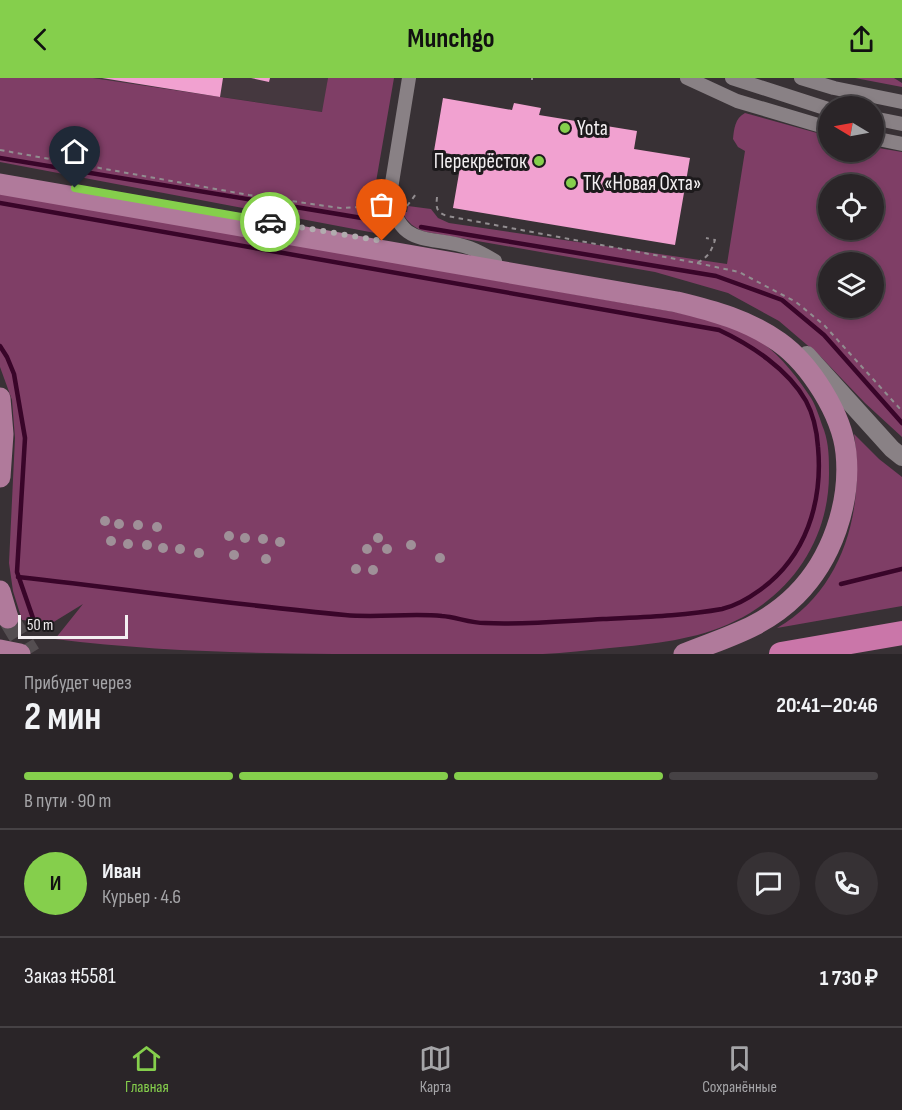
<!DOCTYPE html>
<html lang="ru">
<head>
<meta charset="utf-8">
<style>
  body { margin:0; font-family:"Sofia Sans Condensed",sans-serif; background:#363134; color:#f1f3f6; height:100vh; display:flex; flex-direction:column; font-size:22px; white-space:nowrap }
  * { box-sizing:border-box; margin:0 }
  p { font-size:20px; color:#a5a5a8 }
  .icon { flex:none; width:33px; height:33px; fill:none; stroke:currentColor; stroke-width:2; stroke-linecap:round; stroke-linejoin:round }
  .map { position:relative; height:576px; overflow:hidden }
  .details { display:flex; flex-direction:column; background:#2a2528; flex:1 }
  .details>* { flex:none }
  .needle { width:39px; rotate:280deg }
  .controls { position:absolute; left:818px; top:18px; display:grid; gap:12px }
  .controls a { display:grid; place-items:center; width:66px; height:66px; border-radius:50%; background:#2a2528; box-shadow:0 3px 9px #0003,0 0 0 2px #464245; font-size:30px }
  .scale { position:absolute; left:18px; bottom:15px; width:110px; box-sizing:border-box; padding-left:6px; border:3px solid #f3eff1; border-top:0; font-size:16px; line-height:21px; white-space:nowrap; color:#f3eff1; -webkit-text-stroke:4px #1d1a1c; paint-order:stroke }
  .pin { position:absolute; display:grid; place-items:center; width:51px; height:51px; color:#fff; margin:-62px -26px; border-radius:50% 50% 50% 0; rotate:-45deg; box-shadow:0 0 6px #0007 }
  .pin .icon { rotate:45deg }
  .courier { position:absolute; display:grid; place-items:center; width:60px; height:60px; margin:-30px; border:4px solid #85cf4c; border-radius:50%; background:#fff; color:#222; box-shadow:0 2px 8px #0007 }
  .head em { font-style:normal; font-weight:700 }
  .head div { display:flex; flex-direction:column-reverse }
  .head { display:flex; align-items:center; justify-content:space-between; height:102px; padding:0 24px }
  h1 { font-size:39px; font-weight:700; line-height:45px }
  .bar { display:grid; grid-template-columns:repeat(4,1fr); gap:9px 6px; align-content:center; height:72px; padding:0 24px }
  .bar i { height:8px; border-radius:4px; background:#464245 }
  .bar .current { background:#85cf4c }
  .bar p { grid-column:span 4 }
  .line { display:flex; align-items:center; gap:15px; padding:0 24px; border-top:2px solid #464245 }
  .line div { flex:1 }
  .round { display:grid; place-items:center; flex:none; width:63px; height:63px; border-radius:32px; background:#363134 }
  header { display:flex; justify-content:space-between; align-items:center; height:78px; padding:0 24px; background:#85cf4c; color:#111; font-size:27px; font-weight:700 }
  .tab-bar { display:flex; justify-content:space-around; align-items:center; height:84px; border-top:2px solid #464245; background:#2a2528; font-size:16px; color:#a5a5a8 }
  .tab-bar a { display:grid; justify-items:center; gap:3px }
  .tab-bar .current { color:#85cf4c }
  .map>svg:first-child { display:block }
  .built { fill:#45383f }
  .green { fill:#7f3e66; fill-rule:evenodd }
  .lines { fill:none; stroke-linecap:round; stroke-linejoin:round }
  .stream { stroke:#390529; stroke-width:4.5 }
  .building { fill:#f1a1d0 }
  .primary-tunnel { stroke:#544e51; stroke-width:21; stroke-dasharray:21 10; stroke-linecap:butt }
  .path { stroke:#928d90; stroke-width:2; stroke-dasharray:4.5 4.5; stroke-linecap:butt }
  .minor { stroke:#898185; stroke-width:14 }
  .secondary { stroke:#898185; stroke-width:18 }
  .primary { stroke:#b07a9b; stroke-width:21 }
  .motorway { stroke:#ca76a9; stroke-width:24 }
  .tree { fill:#9f9098 }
  .done { stroke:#b2acaf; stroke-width:6; stroke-dasharray:0 10.8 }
  .route { stroke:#85cf4c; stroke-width:8 }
  .poi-dot { fill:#85cf4c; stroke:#1d1a1c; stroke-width:2 }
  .labels { text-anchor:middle; stroke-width:6; stroke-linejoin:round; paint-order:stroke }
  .poi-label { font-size:21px; fill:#f3eff1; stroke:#1d1a1c; text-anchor:start }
</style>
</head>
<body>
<header><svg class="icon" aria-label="back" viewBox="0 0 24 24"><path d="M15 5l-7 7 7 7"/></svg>Munchgo<svg class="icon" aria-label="share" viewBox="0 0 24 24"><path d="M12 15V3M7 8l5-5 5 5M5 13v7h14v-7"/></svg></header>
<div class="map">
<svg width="902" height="576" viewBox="0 0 902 576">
  <rect width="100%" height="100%" fill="#383135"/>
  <path class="built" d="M93 0H328L323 34Z"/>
  <path class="green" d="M0 0H93L322 34 328 0H394L372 127 385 130 386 146 384 151 375 155 0 84Z
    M855 0H894L902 5V9Z
    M745 35 828 58V74H873V69L902 74V359L865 325 820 278 779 243 728 215 655 194 426 154C414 150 408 145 402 134H407L408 128 431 131 438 140 449 145 727 186 745 73 738 69 733 61C734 51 735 40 745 35ZM828 106H873V152H828ZM828 184H873V230H828Z
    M0 115 675 234C698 239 723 244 745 254 772 267 795 295 811 320 817 330 820 342 824 352 829 367 829 380 829 396 829 460 793 515 735 543 697 562 652 566 610 570 587 572 565 575 543 576 500 576 456 576 414 576 294 576 174 576 55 561L83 526 52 545 22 542 13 513 9 485 15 360 12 322 0 289Z
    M854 356 879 381 902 399V528L777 550C845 511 865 429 854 356Z"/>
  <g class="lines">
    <path class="stream" d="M0 80 374 142
      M0 125 719 252C751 267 788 291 806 323 813 336 817 354 818 369 823 424 806 479 760 512 749 520 735 528 722 531 683 538 642 539 603 541 564 543 524 547 485 545 470 545 456 539 442 538 410 535 377 540 345 537 236 527 127 511 18 499
      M421 149 716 198 782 222 824 257 902 345
      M0 268 7 279 14 296 25 360 17 494 34 543
      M841 506 902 491"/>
  </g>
  <path class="building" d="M102 0H223L220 19Z
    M251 0H270L269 4Z
    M443 20 512 32 514 25 541 30 539 37 637 53 634 71 690 80 675 167 453 130 462 78 434 73Z"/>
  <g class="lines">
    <path class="primary-tunnel" d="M8 540 30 576"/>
    <path class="path" d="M532 2V0
      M0 72 249 117 340 130 379 128
      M437 119C436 130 436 134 447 138L697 185C708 179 711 174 715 162L706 160
      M407 128 416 116
      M697 185 739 194 796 224 824 247 902 333"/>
    <path class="minor" d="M409 0 390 117C399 172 430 156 470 170 478 173 487 178 495 183
      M687 0 737 23 828 50
      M732 0 828 31
      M801 0 834 10 902 24
      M873 40 902 46
      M873 60 902 66"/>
    <path class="secondary" d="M807 277 892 371 902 379"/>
    <path class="primary" d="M0 106 677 224C714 233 748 242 779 264 810 286 842 336 846 375 851 425 832 481 796 517 763 550 726 559 684 576
      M0 320 3 356 0 399
      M0 513 8 540
      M0 572 20 576"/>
    <path class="motorway" d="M781 576 902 555"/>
  </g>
  <g class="tree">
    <circle cx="105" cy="443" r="5"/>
    <circle cx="119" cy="446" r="5"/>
    <circle cx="138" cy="447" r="5"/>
    <circle cx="157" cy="449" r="5"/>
    <circle cx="229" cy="458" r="5"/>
    <circle cx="245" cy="460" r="5"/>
    <circle cx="378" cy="460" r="5"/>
    <circle cx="263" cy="461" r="5"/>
    <circle cx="111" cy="463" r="5"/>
    <circle cx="280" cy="464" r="5"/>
    <circle cx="128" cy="466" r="5"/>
    <circle cx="147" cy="467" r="5"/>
    <circle cx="411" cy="467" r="5"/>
    <circle cx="163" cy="470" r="5"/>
    <circle cx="180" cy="471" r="5"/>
    <circle cx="367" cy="471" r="5"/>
    <circle cx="387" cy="471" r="5"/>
    <circle cx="199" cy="475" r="5"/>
    <circle cx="234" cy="477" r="5"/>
    <circle cx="440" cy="480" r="5"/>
    <circle cx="266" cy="481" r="5"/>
    <circle cx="356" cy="491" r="5"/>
    <circle cx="373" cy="492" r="5"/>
  </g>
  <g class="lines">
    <path class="done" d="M270 144 382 163"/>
    <path class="route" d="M75 110 270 144"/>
  </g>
  <g class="poi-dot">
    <circle cx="565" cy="50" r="6"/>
    <circle cx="539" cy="83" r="6"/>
    <circle cx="571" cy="105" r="6"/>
  </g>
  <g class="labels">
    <g class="poi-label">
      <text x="577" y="57">Yota</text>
      <text x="527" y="90" text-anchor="end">Перекрёсток</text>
      <text x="583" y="112">ТК «Новая Охта»</text>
    </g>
  </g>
</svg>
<div class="controls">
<a><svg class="needle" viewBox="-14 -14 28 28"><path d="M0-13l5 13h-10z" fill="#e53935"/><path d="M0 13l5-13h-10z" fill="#a5a5a8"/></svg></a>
<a><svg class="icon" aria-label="locate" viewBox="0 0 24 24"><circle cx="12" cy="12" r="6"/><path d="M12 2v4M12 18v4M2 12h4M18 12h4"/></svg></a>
<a><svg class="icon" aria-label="layers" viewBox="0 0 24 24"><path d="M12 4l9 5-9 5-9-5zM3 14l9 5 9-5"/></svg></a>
</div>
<div class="scale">50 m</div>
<div class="pin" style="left:382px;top:163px;background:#ea580c"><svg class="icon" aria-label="bag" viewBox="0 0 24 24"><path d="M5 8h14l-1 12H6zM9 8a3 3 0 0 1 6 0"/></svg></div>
<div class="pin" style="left:75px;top:110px;background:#1f2937"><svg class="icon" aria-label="home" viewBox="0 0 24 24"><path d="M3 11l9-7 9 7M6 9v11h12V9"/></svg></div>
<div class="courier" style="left:270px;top:144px"><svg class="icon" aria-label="car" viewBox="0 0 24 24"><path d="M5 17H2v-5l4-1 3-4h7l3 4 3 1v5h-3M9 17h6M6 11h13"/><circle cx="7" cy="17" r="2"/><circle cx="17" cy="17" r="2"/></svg></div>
</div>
<section class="details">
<div class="head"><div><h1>2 мин</h1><p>Прибудет через</p></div><em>20:41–20:46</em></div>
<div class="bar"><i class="current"></i><i class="current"></i><i class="current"></i><i></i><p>В пути · 90 m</p></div>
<div class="line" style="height:108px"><b class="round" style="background:#85cf4c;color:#111">И</b><div><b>Иван</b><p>Курьер · 4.6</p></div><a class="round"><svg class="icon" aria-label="chat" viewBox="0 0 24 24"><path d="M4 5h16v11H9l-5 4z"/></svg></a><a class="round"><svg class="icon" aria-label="phone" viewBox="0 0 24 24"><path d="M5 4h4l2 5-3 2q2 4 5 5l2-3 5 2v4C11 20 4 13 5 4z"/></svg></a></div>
<div class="line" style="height:78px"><div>Заказ #5581</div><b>1 730 ₽</b></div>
</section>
<nav class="tab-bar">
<a class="current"><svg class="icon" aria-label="home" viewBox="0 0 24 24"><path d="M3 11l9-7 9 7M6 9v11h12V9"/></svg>Главная</a>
<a><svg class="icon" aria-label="map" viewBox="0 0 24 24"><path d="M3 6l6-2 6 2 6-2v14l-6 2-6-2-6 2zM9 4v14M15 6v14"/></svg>Карта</a>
<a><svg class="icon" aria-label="saved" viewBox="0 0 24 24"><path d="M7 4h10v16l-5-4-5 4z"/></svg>Сохранённые</a>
</nav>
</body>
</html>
